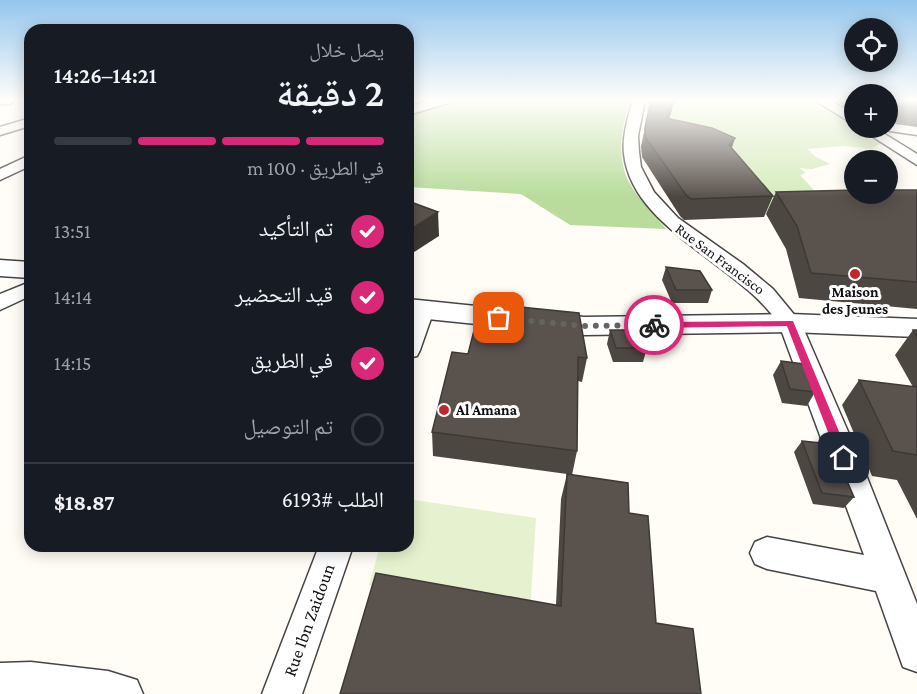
<!DOCTYPE html>
<html lang="ar">
<head>
<meta charset="utf-8">
<style>
  body { margin:0; font-family:"Crimson Pro","Noto Naskh Arabic",serif; background:#242831; color:#f1f3f6; direction:rtl; height:100vh; display:flex; flex-direction:column; font-size:22px; white-space:nowrap }
  * { box-sizing:border-box; margin:0 }
  p { font-size:20px; color:#9ea1a6 }
  .icon { flex:none; width:33px; height:33px; fill:none; stroke:currentColor; stroke-width:2; stroke-linecap:round; stroke-linejoin:round }
  .map { position:relative; flex:1; overflow:hidden; direction:ltr }
  .details { position:absolute; left:24px; top:24px; width:390px; height:528px; display:flex; flex-direction:column; background:#171b24; border-radius:18px; box-shadow:0 3px 15px #0003; direction:rtl }
  .details>* { flex:none }
  .tools { position:absolute; left:844px; top:18px; display:grid; gap:12px }
  .tools a { display:grid; place-items:center; width:54px; height:54px; border-radius:50%; background:#171b24; box-shadow:0 3px 15px #0003; font-size:30px }
  .pin { position:absolute; display:grid; place-items:center; width:51px; height:51px; color:#fff; margin:-26px; border-radius:12px; box-shadow:0 3px 9px #0006 }
  .courier { position:absolute; display:grid; place-items:center; width:60px; height:60px; margin:-30px; border:4px solid #db2777; border-radius:50%; background:#fff; color:#222; box-shadow:0 2px 8px #0007 }
  .summary em { font-style:normal; font-weight:600 }
  .summary div { display:flex; flex-direction:column-reverse }
  .summary { display:flex; align-items:center; justify-content:space-between; height:102px; padding:0 30px }
  h1 { font-size:39px; font-weight:600; line-height:45px }
  .bar { display:grid; grid-template-columns:repeat(4,1fr); gap:9px 6px; align-content:center; height:72px; padding:0 30px }
  .bar i { height:8px; border-radius:4px; background:#363941 }
  .bar .current { background:#db2777 }
  .bar p { grid-column:span 4 }
  .line { display:flex; align-items:center; gap:15px; padding:0 30px; border-top:2px solid #363941 }
  .line div { flex:1 }
  ol { padding:0 30px; list-style:none }
  li { display:flex; align-items:center; gap:18px; height:66px }
  li p { margin-inline-start:auto }
  li .icon { padding:6px; border-radius:50%; background:#db2777; color:#fff; stroke-width:4 }
  li:last-child { color:#9ea1a6 }
  li i { width:33px; height:33px; border:3px solid #363941; border-radius:50% }
  .map>svg:first-child { display:block }
  .green { fill:#d5ebbd }
  .forest { fill:#b9dc9c }
  .pitch { fill:#e6f2cf }
  .lines { fill:none; stroke-linecap:round; stroke-linejoin:round }
  .minor-casing { stroke:#444; stroke-width:3 }
  .tertiary-casing { stroke:#444; stroke-width:3 }
  .minor { fill:#fff; fill-rule:evenodd }
  .tertiary { fill:#fff; fill-rule:evenodd }
  .wall { fill:#4d4742 }
  .shaded-wall { fill:#3f3936 }
  .building { fill:#5a524d; stroke:#3f3936; stroke-width:1.5 }
  .route { fill:#db2777 }
  .done { stroke:#646461; stroke-width:6; stroke-dasharray:0 10.8 }
  .poi-dot { fill:#c4262e; stroke:#fff; stroke-width:2 }
  .labels { text-anchor:middle; stroke-width:6; stroke-linejoin:round; paint-order:stroke }
  .street-label { font-size:15px; fill:#111; stroke:#fff }
  .poi-label { font-size:15px; font-weight:bold; fill:#111; stroke:#fff }
  .near-street-label { font-size:18px; fill:#111; stroke:#fff }
</style>
</head>
<body>
<div class="map">
<svg width="917" height="694" viewBox="0 0 917 694">
  <rect width="100%" height="100%" fill="#fffdf5"/>
  <path class="green" d="M649 100H806L866 131 855 132 880 143 872 149 844 146 807 149 816 157 830 164 812 169 799 168 806 173 800 175 825 202 803 212H765L645 132V118L668 121 672 114 645 111Z"/>
  <path class="forest" d="M451 100H632C621 123 616 158 629 182 638 199 654 214 666 229L570 225 521 194 408 187V117Z"/>
  <path class="pitch" d="M408 499 536 518 530 612 369 585 380 546H408Z"/>
  <g class="lines">
    <g class="minor-casing">
      <path id="minor" d="M0 100H16L10 104H0Z
        M431 100H450L448 103 408 115V107Z
        M633 100H645L638 136 639 152 641 167 654 192 678 218 743 264 773 289 801 323 859 457 917 604V672L903 667 876 591 767 569 755 564 750 553 755 542 767 537 864 555 779 324C738 263 632 229 624 154 622 136 628 117 633 100Z
        M814 100H829L855 115V125Z
        M30 118V126L0 135V127Z
        M888 123 917 127V135L883 130 882 128H888Z
        M859 128H875L917 154V165Z
        M30 155V166L0 180V169Z
        M30 282V296L0 310V294Z
        M423 303 431 305 434 310 420 350 417 356 408 358V320L415 305Z
        M319 546H353L302 694H262Z
        M31 662 108 671 137 680 143 694H0V663Z"/>
    </g>
    <g class="tertiary-casing">
      <path id="tertiary" d="M0 260 30 262V278L0 276Z
        M408 299 584 317 790 314 917 319V337L790 332 584 335 408 317Z"/>
    </g>
    <use href="#minor" class="minor"/>
    <use href="#tertiary" class="tertiary"/>
  </g>
  <path class="wall" d="M651 100H674L669 118 735 138 731 148 773 196 764 217 684 220 680 216 642 157 641 146Z
    M835 100H855V114Z
    M888 100H917V126L888 121Z
    M917 190V309L799 298 786 249 766 214 776 192Z
    M666 267 712 290 708 303H672L662 280Z
    M481 303 587 358 582 382 578 381 577 451 572 475 629 513 656 623 556 605 561 499 567 474 433 456 432 432 468 354Z
    M610 330 647 348 643 362H613L607 344Z
    M913 330H917V519L897 480 872 476 842 405 859 380 913 387 895 355Z
    M781 361 815 392 807 406 782 403 773 375Z
    M802 441 854 497 844 508 813 504 794 452Z"/>
  <path class="shaded-wall" d="M674 100 671 114 662 136 666 118Z
    M898 101 888 121V119L896 104Z
    M735 138 729 157V145Z
    M438 212 439 236 408 256V231Z"/>
  <path class="building" d="M651 100H674L666 118 712 128 735 138 729 145 773 196 691 199 686 195 646 138 645 128Z
    M888 100H917V104L898 101 896 104 888 101Z
    M855 190V194H888V190H917V282L811 273 797 226 776 192Z
    M408 201 438 212 408 231Z
    M666 267 700 271 712 290H676Z
    M481 303 579 313 587 358 578 357 577 451 432 432 452 352 468 354Z
    M610 330H640L647 348H616Z
    M913 330H917V337Z
    M781 361 804 364 815 392 790 389Z
    M859 380 917 387V455L893 451Z
    M802 441 831 444 854 497 822 493Z
    M567 474 628 483 629 513 648 516 656 623 693 629 701 694H340L376 573 561 606Z"/>
  <linearGradient id="sky" x2="0" y2="1"><stop stop-color="#95c6ee"/><stop offset="0.51" stop-color="#fffefa"/><stop offset="1" stop-color="#fffefa" stop-opacity="0"/></linearGradient>
  <rect width="917" height="197" fill="url(#sky)"/>
  <path class="route" d="M793 321 850 458 848 461H840L838 458 787 326 654 328 649 325 654 322Z"/>
  <g class="lines">
    <path class="done" d="M499 318 584 326 654 325"/>
  </g>
  <g class="poi-dot">
    <circle cx="855" cy="274" r="6"/>
    <circle cx="444" cy="410" r="6"/>
  </g>
  <g class="labels">
    <g class="street-label">
      <text transform="translate(720 259) rotate(37)" y="5">Rue San Francisco</text>
    </g>
    <g class="poi-label">
      <text x="855" y="297">Maison<tspan x="855" dy="17">des Jeunes</tspan></text>
      <text x="456" y="415" text-anchor="start">Al Amana</text>
    </g>
    <g class="near-street-label">
      <text transform="translate(309 620) rotate(-70)" y="6">Rue Ibn Zaidoun</text>
    </g>
  </g>
</svg>
<div class="tools">
<a><svg class="icon" aria-label="locate" viewBox="0 0 24 24"><circle cx="12" cy="12" r="6"/><path d="M12 2v4M12 18v4M2 12h4M18 12h4"/></svg></a>
<a>+</a>
<a>−</a>
</div>
<div class="pin" style="left:499px;top:318px;background:#ea580c"><svg class="icon" aria-label="bag" viewBox="0 0 24 24"><path d="M5 8h14l-1 12H6zM9 8a3 3 0 0 1 6 0"/></svg></div>
<div class="pin" style="left:844px;top:458px;background:#1f2937"><svg class="icon" aria-label="home" viewBox="0 0 24 24"><path d="M3 11l9-7 9 7M6 9v11h12V9"/></svg></div>
<div class="courier" style="left:654px;top:325px"><svg class="icon" aria-label="bike" viewBox="0 0 24 24"><circle cx="6" cy="16" r="4"/><circle cx="18" cy="16" r="4"/><path d="M6 16l4-8h5l3 8M10 8l3 8H6M13 5h3"/></svg></div>
<section class="details">
<div class="summary"><div><h1>2 دقيقة</h1><p>يصل خلال</p></div><em>14:21–14:26</em></div>
<div class="bar"><i class="current"></i><i class="current"></i><i class="current"></i><i></i><p>في الطريق · 100 m</p></div>
<ol>
<li><svg class="icon" aria-label="check" viewBox="0 0 24 24"><path d="M5 12l5 5 9-10"/></svg>تم التأكيد<p>13:51</p></li>
<li><svg class="icon" aria-label="check" viewBox="0 0 24 24"><path d="M5 12l5 5 9-10"/></svg>قيد التحضير<p>14:14</p></li>
<li><svg class="icon" aria-label="check" viewBox="0 0 24 24"><path d="M5 12l5 5 9-10"/></svg>في الطريق<p>14:15</p></li>
<li><i></i>تم التوصيل</li>
</ol>
<div class="line" style="height:78px"><div>الطلب #6193</div><b>$18.87</b></div>
</section>
</div>
</body>
</html>
